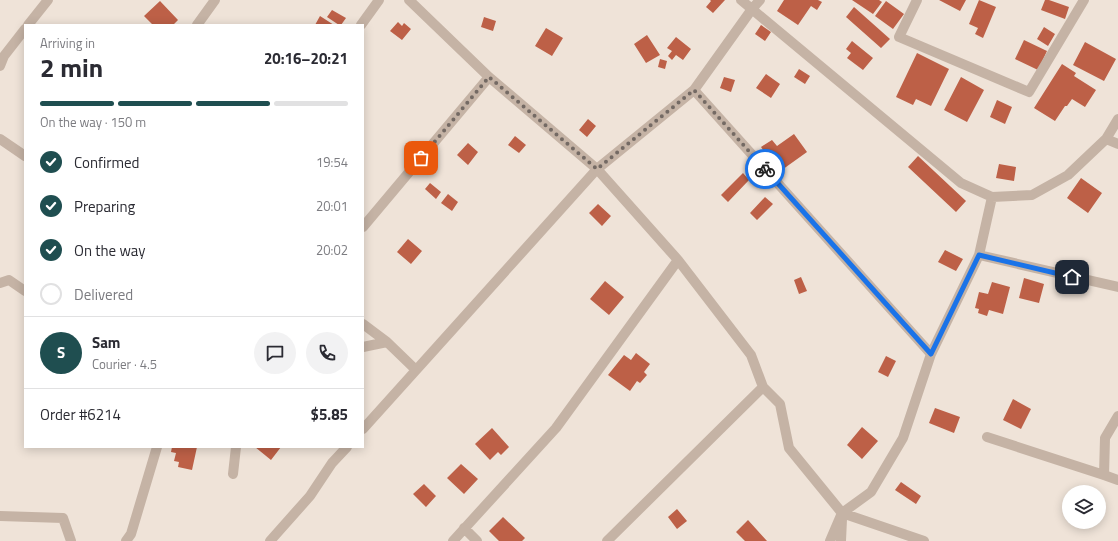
<!DOCTYPE html>
<html lang="en">
<head>
<meta charset="utf-8">
<style>
  body { margin:0; font-family:"Titillium Web",sans-serif; background:#f2f2f3; color:#2b2b33; height:100vh; display:flex; flex-direction:column; font-size:15px; white-space:nowrap }
  * { box-sizing:border-box; margin:0 }
  p { font-size:13px; color:#7c7c81 }
  .icon { flex:none; width:22px; height:22px; fill:none; stroke:currentColor; stroke-width:2; stroke-linecap:round; stroke-linejoin:round }
  .map { position:relative; flex:1; overflow:hidden }
  .drawer { position:absolute; left:24px; top:24px; width:340px; height:424px; display:flex; flex-direction:column; background:#fff; border-radius:0px; box-shadow:0 2px 10px #0003 }
  .drawer>* { flex:none }
  .tools { position:absolute; left:1062px; top:485px; display:grid; gap:8px }
  .tools a { display:grid; place-items:center; width:44px; height:44px; border-radius:50%; background:#fff; box-shadow:0 2px 10px #0003; font-size:20px }
  .pin { position:absolute; display:grid; place-items:center; width:34px; height:34px; color:#fff; margin:-17px; border-radius:8px; box-shadow:0 2px 6px #0006 }
  .courier { position:absolute; display:grid; place-items:center; width:40px; height:40px; margin:-20px; border:3px solid #1a73e8; border-radius:50%; background:#fff; color:#222; box-shadow:0 1px 5px #0007 }
  .head em { font-style:normal; font-weight:700 }
  .head div { display:flex; flex-direction:column-reverse }
  .head { display:flex; align-items:center; justify-content:space-between; height:68px; padding:0 16px }
  h1 { font-size:26px; font-weight:700; line-height:30px }
  .bar { display:grid; grid-template-columns:repeat(4,1fr); gap:6px 4px; align-content:center; height:48px; padding:0 16px }
  .bar i { height:5px; border-radius:3px; background:#e1e1e2 }
  .bar .selected { background:#1f4e50 }
  .bar p { grid-column:span 4 }
  .line { display:flex; align-items:center; gap:10px; padding:0 16px; border-top:1px solid #e1e1e2 }
  .line div { flex:1 }
  .round { display:grid; place-items:center; flex:none; width:42px; height:42px; border-radius:21px; background:#f2f2f3 }
  ol { padding:0 16px; list-style:none }
  li { display:flex; align-items:center; gap:12px; height:44px }
  li p { margin-inline-start:auto }
  li .icon { padding:4px; border-radius:50%; background:#1f4e50; color:#fff; stroke-width:4 }
  li:last-child { color:#7c7c81 }
  li i { width:22px; height:22px; border:2px solid #e1e1e2; border-radius:50% }
  .map>svg:first-child { display:block }
  .building { fill:#bd6047 }
  .lines { fill:none; stroke-linecap:round; stroke-linejoin:round }
  .minor { stroke:#c5b3a5; stroke-width:10 }
  .done { stroke:#746a64; stroke-width:4; stroke-dasharray:0 7.2 }
  .route { stroke:#1a73e8; stroke-width:5 }
</style>
</head>
<body>
<div class="map">
<svg width="1118" height="541" viewBox="0 0 1118 541">
  <rect width="100%" height="100%" fill="#efe3d8"/>
  <path class="building" d="M710 0H725L713 13 706 7 711 1Z
    M784 0H818L822 2 817 10 811 6 798 25 777 11Z
    M852 0H879L882 2 873 14Z
    M939 0H966L960 11Z
    M979 0 996 7 983 38 975 34 978 28 969 24Z
    M1045 0H1049L1069 7 1065 19 1041 10Z
    M160 1 178 20 173 25H153L144 16Z
    M886 1 904 14 893 29 875 16Z
    M854 7 890 39 881 48 846 17Z
    M332 10 346 18 341 25H339L327 17Z
    M320 16 334 25H315Z
    M484 17 496 21 493 31 481 27Z
    M398 22 402 26 404 23 411 29 402 40 390 31Z
    M761 25 771 32 765 41 755 34Z
    M1044 27 1055 34 1048 46 1037 39Z
    M546 28 563 38 552 56 535 46Z
    M647 35 660 55 646 63 634 44Z
    M676 37 691 49 683 60 676 55 672 60 668 56 672 51 667 48Z
    M1024 40 1047 51 1038 70 1015 59Z
    M852 41 873 58 863 70 847 58 851 53 846 49Z
    M1085 42 1116 59 1104 81 1073 65Z
    M917 53 949 69 931 106 916 99 913 105 896 97Z
    M660 59 667 61 665 69 658 67Z
    M1062 64 1076 73 1074 76 1096 90 1085 107 1072 99 1067 106H1065L1055 121 1034 108Z
    M799 69 810 76 805 84 794 77Z
    M766 74 780 84 771 98 756 88Z
    M724 77 735 80 731 92 720 88Z
    M961 77 984 90 967 122 944 110Z
    M997 100 1012 107 1005 124 990 117Z
    M588 119 596 126 587 137 579 130Z
    M794 134 807 152 779 172 761 147 772 140 777 146Z
    M515 136 526 145 519 153 508 145Z
    M468 143 478 152 468 165 457 155Z
    M918 156 966 201 956 212 908 167Z
    M999 164 1016 167 1014 181 996 178Z
    M743 173 749 180 728 202 721 195Z
    M1081 178 1102 193 1088 213 1067 198Z
    M430 183 441 192 436 199 425 189Z
    M448 194 458 202 452 211 441 203Z
    M765 197 773 204 757 220 750 213Z
    M598 204 611 216 602 226 589 213Z
    M408 239 422 251 411 264 397 252Z
    M945 250 963 259 956 271 938 262Z
    M801 277 807 291 799 294 794 280Z
    M1024 278 1044 284 1039 303 1019 298Z
    M605 281 624 297 609 315 590 299Z
    M992 282 1010 287 1003 314 989 310 987 316 978 313 979 309 975 308 979 292 988 294Z
    M636 353 650 364 644 372 647 375 640 383 637 381 630 391 608 375 624 355 631 360Z
    M886 356 896 361 888 377 878 372Z
    M1013 399 1031 409 1021 429 1003 420Z
    M935 408 960 417 954 433 929 423Z
    M862 427 878 441 862 459 847 445Z
    M492 428 509 447 501 455 498 452 490 460 475 444Z
    M172 447H197L192 470 178 467 179 462 174 461 176 453 171 452Z
    M255 447H281L271 460Z
    M461 464 478 479 464 494 447 478Z
    M901 482 921 496 916 504 895 490Z
    M424 484 436 496 426 507 413 494Z
    M677 509 687 521 677 529 668 517Z
    M503 517 525 538 522 541H499L489 531Z
    M748 520 767 541H745L736 532Z"/>
  <g class="lines">
    <path class="minor" d="M409 0 489 77 597 169 678 260 751 355 763 387 780 404 789 448 842 513 924 541
      M741 0 961 183 992 197 1032 195 1068 175 1106 139 1118 119
      M917 0 899 37 1029 92 1084 0
      M28 25 48 0
      M197 25 215 0
      M361 25 379 0
      M0 66 4 56 25 29
      M694 90 931 354
      M0 139 25 156
      M1106 139 1118 144
      M363 227 489 77
      M979 255 1118 287
      M0 283 9 280 25 291
      M363 324 387 342
      M363 347 387 342 416 370
      M363 429 597 169 694 90 752 9 760 0
      M987 437 1104 475 1118 480
      M233 474 236 447
      M1104 475 1105 438 1118 416
      M0 516 63 518 71 541
      M464 528 477 541
      M126 541 131 534 157 447
      M270 541 310 496 332 463 347 447
      M453 541 556 428 678 260
      M607 541 763 387
      M830 541 842 513 871 492 903 438 931 354 979 255 992 197
      M841 541 842 519"/>
  </g>
  <g class="lines">
    <path class="done" d="M421 158 489 77 597 169 694 90 765 169"/>
    <path class="route" d="M765 169 931 354 979 255 1072 277"/>
  </g>
</svg>
<div class="tools">
<a><svg class="icon" aria-label="layers" viewBox="0 0 24 24"><path d="M12 4l9 5-9 5-9-5zM3 14l9 5 9-5"/></svg></a>
</div>
<div class="pin" style="left:421px;top:158px;background:#ea580c"><svg class="icon" aria-label="bag" viewBox="0 0 24 24"><path d="M5 8h14l-1 12H6zM9 8a3 3 0 0 1 6 0"/></svg></div>
<div class="pin" style="left:1072px;top:277px;background:#1f2937"><svg class="icon" aria-label="home" viewBox="0 0 24 24"><path d="M3 11l9-7 9 7M6 9v11h12V9"/></svg></div>
<div class="courier" style="left:765px;top:169px"><svg class="icon" aria-label="bike" viewBox="0 0 24 24"><circle cx="6" cy="16" r="4"/><circle cx="18" cy="16" r="4"/><path d="M6 16l4-8h5l3 8M10 8l3 8H6M13 5h3"/></svg></div>
<section class="drawer">
<div class="head"><div><h1>2 min</h1><p>Arriving in</p></div><em>20:16–20:21</em></div>
<div class="bar"><i class="selected"></i><i class="selected"></i><i class="selected"></i><i></i><p>On the way · 150 m</p></div>
<ol>
<li><svg class="icon" aria-label="check" viewBox="0 0 24 24"><path d="M5 12l5 5 9-10"/></svg>Confirmed<p>19:54</p></li>
<li><svg class="icon" aria-label="check" viewBox="0 0 24 24"><path d="M5 12l5 5 9-10"/></svg>Preparing<p>20:01</p></li>
<li><svg class="icon" aria-label="check" viewBox="0 0 24 24"><path d="M5 12l5 5 9-10"/></svg>On the way<p>20:02</p></li>
<li><i></i>Delivered</li>
</ol>
<div class="line" style="height:72px"><b class="round" style="background:#1f4e50;color:#fff">S</b><div><b>Sam</b><p>Courier · 4.5</p></div><a class="round"><svg class="icon" aria-label="chat" viewBox="0 0 24 24"><path d="M4 5h16v11H9l-5 4z"/></svg></a><a class="round"><svg class="icon" aria-label="phone" viewBox="0 0 24 24"><path d="M5 4h4l2 5-3 2q2 4 5 5l2-3 5 2v4C11 20 4 13 5 4z"/></svg></a></div>
<div class="line" style="height:52px"><div>Order #6214</div><b>$5.85</b></div>
</section>
</div>
</body>
</html>
